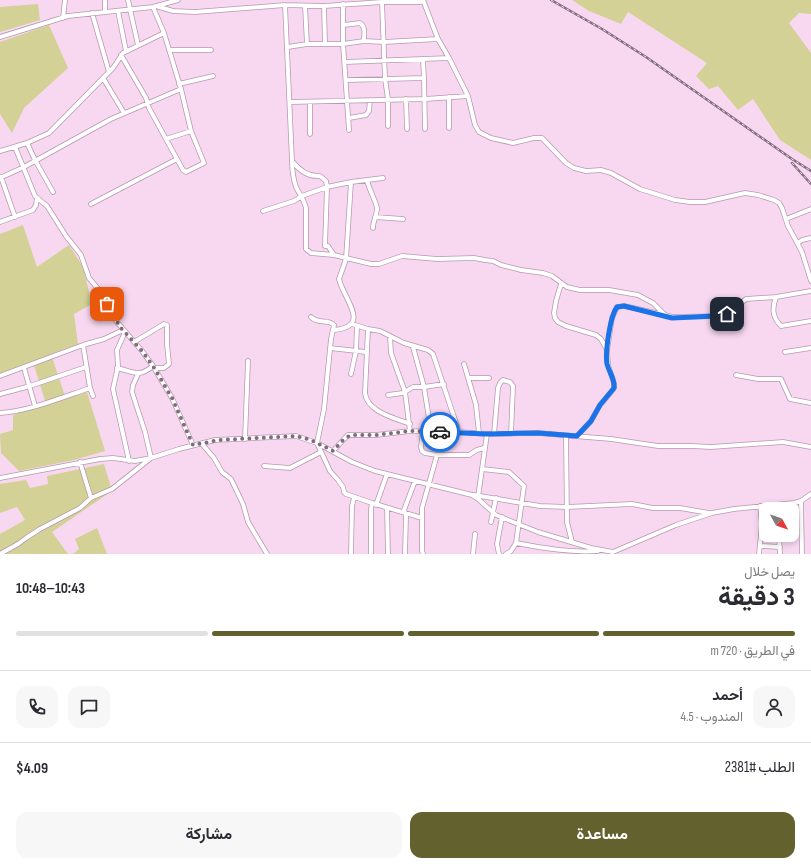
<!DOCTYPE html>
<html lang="ar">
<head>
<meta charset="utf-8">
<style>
  body { margin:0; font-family:"Sofia Sans Condensed",Vazirmatn,sans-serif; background:#f7f7f7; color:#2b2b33; direction:rtl; height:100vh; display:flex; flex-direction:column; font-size:15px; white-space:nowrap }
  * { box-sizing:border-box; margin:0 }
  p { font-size:13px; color:#7c7c81 }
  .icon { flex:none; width:22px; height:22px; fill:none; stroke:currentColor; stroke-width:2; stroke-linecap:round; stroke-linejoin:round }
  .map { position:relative; height:554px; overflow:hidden; direction:ltr }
  .panel { display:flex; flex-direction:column; background:#fff; flex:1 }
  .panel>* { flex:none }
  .needle { width:26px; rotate:130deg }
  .buttons { position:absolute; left:759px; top:502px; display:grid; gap:8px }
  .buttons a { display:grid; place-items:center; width:40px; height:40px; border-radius:8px; background:#fff; box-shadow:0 2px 6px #0003; font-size:20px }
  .pin { position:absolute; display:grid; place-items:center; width:34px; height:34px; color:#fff; margin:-17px; border-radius:8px; box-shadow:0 2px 6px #0006 }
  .courier { position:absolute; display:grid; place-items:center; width:40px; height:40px; margin:-20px; border:3px solid #1a73e8; border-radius:50%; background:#fff; color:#222; box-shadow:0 1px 5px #0007 }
  .headline em { font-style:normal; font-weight:700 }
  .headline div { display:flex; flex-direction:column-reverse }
  .headline { display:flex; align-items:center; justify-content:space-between; height:68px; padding:0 16px }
  h1 { font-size:26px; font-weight:700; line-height:30px }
  .bar { display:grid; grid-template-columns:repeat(4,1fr); gap:6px 4px; align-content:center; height:48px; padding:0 16px }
  .bar i { height:5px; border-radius:3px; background:#e1e1e2 }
  .bar .selected { background:#63612e }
  .bar p { grid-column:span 4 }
  .line { display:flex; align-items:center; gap:10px; padding:0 16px; border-top:1px solid #e1e1e2 }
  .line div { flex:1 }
  .round { display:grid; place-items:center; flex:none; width:42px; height:42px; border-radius:12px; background:#f7f7f7 }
  .cta { display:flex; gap:8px; margin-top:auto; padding:8px 16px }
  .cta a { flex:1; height:46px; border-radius:12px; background:#63612e; color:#fff; font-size:16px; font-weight:700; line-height:46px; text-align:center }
  .cta a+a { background:#f7f7f7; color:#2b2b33 }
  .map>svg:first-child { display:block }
  .green { fill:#d3d195 }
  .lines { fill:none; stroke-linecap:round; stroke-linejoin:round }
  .minor-casing { stroke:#b798b0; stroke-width:5.5 }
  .minor { stroke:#fff; stroke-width:4 }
  .rail-casing { stroke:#816e7c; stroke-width:2.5 }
  .rail { stroke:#f8d8f1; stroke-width:1; stroke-dasharray:3; stroke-linecap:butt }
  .done { stroke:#806d7c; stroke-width:4; stroke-dasharray:0 7.2 }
  .route { stroke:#1a73e8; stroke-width:5 }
</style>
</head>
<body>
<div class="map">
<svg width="811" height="554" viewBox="0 0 811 554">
  <rect width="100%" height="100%" fill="#f8d8f1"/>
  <path class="green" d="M572 0H811V14L799 13 789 23 811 53V160L780 140 753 99 738 110 718 86 709 89 696 76 707 63 628 12 621 24 589 11Z
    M38 4 40 20 0 32V7Z
    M49 25 68 68 24 108 12 133 0 114V42Z
    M23 225 37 267 69 245 83 267 92 304 74 314 78 344 51 354 66 399 87 392 105 451 74 460 19 471 1 453 0 434 13 430V415L46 404 33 362 0 374V234Z
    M104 464 112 491 52 532 68 554H0V534L25 520 17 507 0 513V484L26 480 30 488 48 484 47 476Z
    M97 528 107 554H73L79 549 75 539Z"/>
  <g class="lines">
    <g class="minor-casing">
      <path id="minor" d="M128 0 138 45
        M423 0 438 39 449 58 468 96 475 125 479 132 491 138 513 143 534 138H542L566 163 574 168 586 171 601 170 611 173 640 189 675 200 690 202H705L745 193 758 195 774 200 779 203 782 208 788 226 802 252 811 281
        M382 2 385 79 388 99V126
        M343 4V44L349 130
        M285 5 292 161C299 170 308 177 320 176L326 181 327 187 325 246H328L334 255 371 264H379L402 256 437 259 474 258 485 260 493 261 501 265 521 270 543 273 552 276 567 287 580 290H609L638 295 653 303 665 315 672 317 722 316 731 311 746 299 776 297 811 291
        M156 6 173 11 195 12 285 5 324 6 382 2H423
        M305 6 307 44
        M324 6 325 44
        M118 11 126 51
        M105 12V0
        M92 13 109 72
        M63 18 65 0
        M344 25 360 23C366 27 364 34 364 41
        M0 37 68 16 153 7 178 0
        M288 47 307 44H343L364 41 384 42 438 39
        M169 50H211
        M121 55 146 98 149 108 183 170 186 172 204 163 191 131 181 89 164 33 153 7
        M423 60 424 78
        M345 62 449 58
        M103 78 124 113
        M347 80 424 78 425 129
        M179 84 213 76
        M449 97V128
        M406 99 407 129
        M290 102 425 99 468 96
        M310 103V134
        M349 118 366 115 369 111 370 100
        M166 139 191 131
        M27 143 35 160 53 192
        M15 147 35 196 47 206 66 236 81 255 89 278 99 290 117 322 142 351 153 366 172 398 193 445
        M0 151 27 143 49 133 113 68 123 53 164 33
        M292 161C292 170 293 178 296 187 300 195 304 200 306 208V249L311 253 334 255
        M1 177 15 217
        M0 178 24 167 111 119 181 89
        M367 180C368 187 377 204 377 208 377 215 373 221 373 228
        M91 204 177 159
        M263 211 294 201 302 196 327 187 351 182 383 178
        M375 217 403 219
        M786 219 811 209
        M0 222 33 210 36 205 37 198
        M798 243 802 240 811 238
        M561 284 556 301 554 313 555 318 558 322 566 326 596 335 601 339 607 350 608 365 614 383V388L612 391 600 405 591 421 577 436
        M776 297C772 308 772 317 781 326L811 321
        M311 317C319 325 328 318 334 325L331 339 324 409 317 443 330 471 338 480 343 487 344 492 346 494 372 503 422 518
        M352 324 368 329 380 331 404 343 428 350 433 354 459 432
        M368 329 365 393C367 412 395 418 410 424
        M334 330C372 326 344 300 339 279L346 259 351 182
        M125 332 117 350 118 366 113 389 129 461
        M390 336 391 353 405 392 410 431
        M134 342 164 324 167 325V344L169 364 164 368H154
        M83 345 90 388 93 396
        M413 347 424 387 431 431
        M330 348 366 352
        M607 350 612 318 617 307 624 306 665 315
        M785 352 811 348
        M464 364 476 405 479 433
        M24 368 35 406
        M117 368C135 372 138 378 153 366
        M351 374 356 351 357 326
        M736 375 758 379H781L790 399 811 403
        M0 376 83 345 104 339 123 330
        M468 378H489
        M0 394 30 386 86 367
        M388 395 403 393 413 387H424L444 384
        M0 413C27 412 63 397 90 388
        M423 431 421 447 422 451 425 453 437 455 422 508V551L423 554
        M494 434 498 388 500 383 503 380 510 382 513 386 511 434
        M566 436 567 522 572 542
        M245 439 248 361
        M202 444 214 458 222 472 231 479 243 504 248 522 267 554
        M333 451 344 439 348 435H376L410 431 459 432 487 434 538 433 611 439 658 446H692L711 447 783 442 811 447
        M437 455H469L477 450 484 448
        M80 462 91 498
        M264 466 290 468 321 452
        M482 469 509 472 524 486 516 543 511 551 506 554
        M0 478 100 459 113 458 135 461 151 458 179 449 215 440 296 436 317 443 352 462 375 471 472 495 478 499 496 515 518 524 538 532 591 548 613 552 676 525 712 513 734 509 794 503 801 501 811 494
        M474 495 540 506 567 507 632 504 653 508H680L709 513
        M478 497 487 434
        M801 501 802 554
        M376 505 387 474
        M387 508 388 554
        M491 522 496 498
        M779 535 780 554
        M516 543C543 548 570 553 598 551
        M760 546 780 547
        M0 554 18 544 26 538 40 529 80 508 91 498 112 489 151 458 145 432 132 392 133 385 138 374
        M351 554 352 506 354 498
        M371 554V509L372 503
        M405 554 406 516 404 510 415 481
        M473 554 475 534
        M499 554 497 544 502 517
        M759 554 762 524 760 506"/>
    </g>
    <use href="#minor" class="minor"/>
    <g class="rail-casing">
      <path id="rail" d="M551 0 602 29 646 57 792 159 811 171
        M792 163 811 184"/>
    </g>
    <use href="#rail" class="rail"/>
  </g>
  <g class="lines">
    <path class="done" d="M107 304 120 327 142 351 153 366 172 398 193 445 219 440 296 436 311 440 333 451 344 439 351 435H376L410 431 440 432"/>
    <path class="route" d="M440 432 487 434 538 433 577 436 591 421 600 405 614 388C615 379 609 372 607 364 605 352 610 316 617 307L624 306 672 318 715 316 727 314"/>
  </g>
</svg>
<div class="buttons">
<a><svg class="needle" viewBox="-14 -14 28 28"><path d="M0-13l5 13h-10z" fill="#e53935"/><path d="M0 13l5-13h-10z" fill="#7c7c81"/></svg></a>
</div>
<div class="pin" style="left:107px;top:304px;background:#ea580c"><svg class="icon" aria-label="bag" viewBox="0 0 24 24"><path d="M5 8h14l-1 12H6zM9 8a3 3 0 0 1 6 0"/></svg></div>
<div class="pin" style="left:727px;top:314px;background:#1f2937"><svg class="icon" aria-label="home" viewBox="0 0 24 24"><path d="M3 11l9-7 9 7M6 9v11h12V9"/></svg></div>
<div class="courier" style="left:440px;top:432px"><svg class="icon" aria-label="car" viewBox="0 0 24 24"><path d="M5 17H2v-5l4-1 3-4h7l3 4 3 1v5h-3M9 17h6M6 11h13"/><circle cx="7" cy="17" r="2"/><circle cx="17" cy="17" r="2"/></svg></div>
</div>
<section class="panel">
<div class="headline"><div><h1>3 دقيقة</h1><p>يصل خلال</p></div><em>10:43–10:48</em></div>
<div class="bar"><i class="selected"></i><i class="selected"></i><i class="selected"></i><i></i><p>في الطريق · 720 m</p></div>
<div class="line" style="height:72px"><a class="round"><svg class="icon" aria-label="person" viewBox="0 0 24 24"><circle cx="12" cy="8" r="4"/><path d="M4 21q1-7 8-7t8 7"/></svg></a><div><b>أحمد</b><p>المندوب · 4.5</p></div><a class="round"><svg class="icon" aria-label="chat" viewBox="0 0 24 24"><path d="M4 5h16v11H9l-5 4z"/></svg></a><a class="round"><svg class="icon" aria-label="phone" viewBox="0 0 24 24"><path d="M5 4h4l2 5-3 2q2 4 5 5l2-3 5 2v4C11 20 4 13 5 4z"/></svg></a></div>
<div class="line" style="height:52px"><div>الطلب #2381</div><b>$4.09</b></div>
<div class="cta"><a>مساعدة</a><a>مشاركة</a></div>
</section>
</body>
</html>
